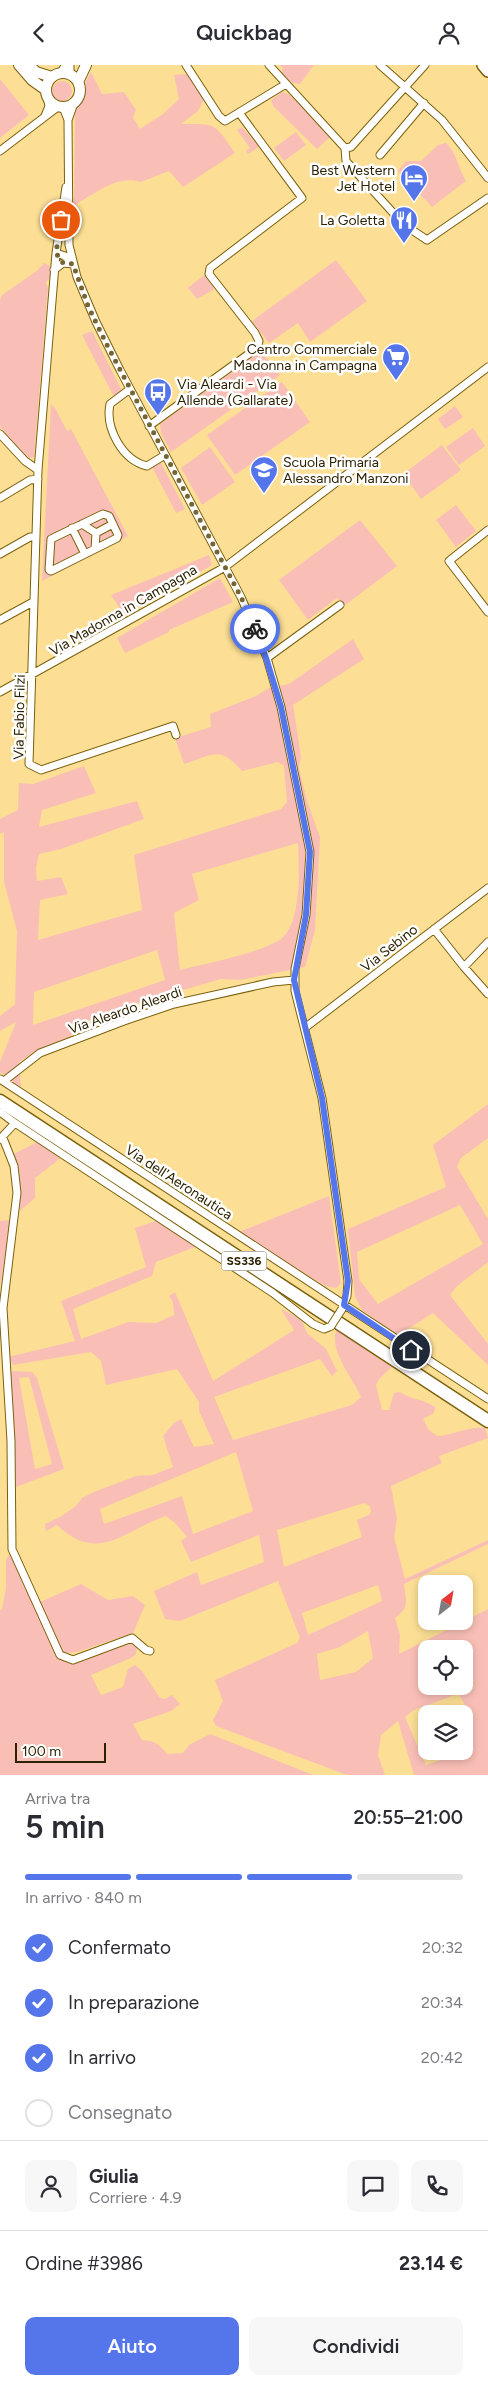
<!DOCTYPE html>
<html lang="it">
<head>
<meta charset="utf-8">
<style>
  body { margin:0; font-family:Figtree,sans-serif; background:#f7f7f7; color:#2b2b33; height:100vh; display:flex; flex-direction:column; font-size:19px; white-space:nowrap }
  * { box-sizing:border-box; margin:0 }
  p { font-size:16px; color:#7c7c81 }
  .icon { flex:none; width:28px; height:28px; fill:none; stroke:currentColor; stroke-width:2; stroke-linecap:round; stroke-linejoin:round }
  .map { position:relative; height:1710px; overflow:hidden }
  .sheet { display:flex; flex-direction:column; background:#fff; flex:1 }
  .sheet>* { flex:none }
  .needle { width:32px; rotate:31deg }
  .fabs { position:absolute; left:418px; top:1510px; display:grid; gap:10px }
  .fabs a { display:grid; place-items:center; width:55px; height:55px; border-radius:10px; background:#fff; box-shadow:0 2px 8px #0003; font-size:25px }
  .scale { position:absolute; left:15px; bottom:12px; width:91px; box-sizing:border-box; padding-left:5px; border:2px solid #2d2202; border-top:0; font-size:14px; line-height:18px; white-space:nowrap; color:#2d2202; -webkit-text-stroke:4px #fff; paint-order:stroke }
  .pin { position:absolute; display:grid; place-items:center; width:42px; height:42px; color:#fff; margin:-21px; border:2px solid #fff; border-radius:50%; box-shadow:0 1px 5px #0007 }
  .courier { position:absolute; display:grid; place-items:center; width:50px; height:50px; margin:-25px; border:4px solid #5575ea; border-radius:50%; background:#fff; color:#222; box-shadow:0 1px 6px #0007 }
  .head em { font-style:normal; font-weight:600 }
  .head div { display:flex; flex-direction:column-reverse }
  .head { display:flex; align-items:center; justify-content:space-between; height:85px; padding:0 25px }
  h1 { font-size:32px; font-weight:600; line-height:38px }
  .bar { display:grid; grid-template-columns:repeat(4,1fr); gap:8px 5px; align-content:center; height:60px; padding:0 25px }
  .bar i { height:6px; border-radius:4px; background:#e1e1e2 }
  .bar .on { background:#5575ea }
  .bar p { grid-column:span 4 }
  .line { display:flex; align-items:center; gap:12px; padding:0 25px; border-top:1px solid #e1e1e2 }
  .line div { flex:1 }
  .round { display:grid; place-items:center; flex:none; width:52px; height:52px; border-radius:10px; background:#f7f7f7 }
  ol { padding:0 25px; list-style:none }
  li { display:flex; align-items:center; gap:15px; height:55px }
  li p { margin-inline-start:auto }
  li .icon { padding:5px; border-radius:50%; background:#5575ea; color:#fff; stroke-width:4 }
  li:last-child { color:#7c7c81 }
  li i { width:28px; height:28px; border:2px solid #e1e1e2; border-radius:50% }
  .button { display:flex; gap:10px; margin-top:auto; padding:10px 25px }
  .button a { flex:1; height:58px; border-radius:10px; background:#5575ea; color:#fff; font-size:20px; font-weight:600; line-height:58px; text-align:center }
  .button a+a { background:#f7f7f7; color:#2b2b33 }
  header { display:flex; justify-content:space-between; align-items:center; height:65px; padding:0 25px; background:#fff; font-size:22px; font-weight:600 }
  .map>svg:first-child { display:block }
  .green { fill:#f9bfb6; fill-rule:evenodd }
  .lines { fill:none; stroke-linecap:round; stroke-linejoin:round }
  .street-casing { stroke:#7b610d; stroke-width:9 }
  .secondary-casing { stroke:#7b610d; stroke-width:12 }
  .primary-casing { stroke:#7b610d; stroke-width:14 }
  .highway-casing { stroke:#7b610d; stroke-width:15 }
  .street { stroke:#fff; stroke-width:7 }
  .secondary { stroke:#fff; stroke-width:10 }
  .primary { stroke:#fff; stroke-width:11 }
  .highway { stroke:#fff; stroke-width:12 }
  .street-bridge-casing { stroke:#7b610d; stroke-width:9; stroke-linecap:butt }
  .street-bridge { stroke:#fff; stroke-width:7 }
  .done { stroke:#756435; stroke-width:5; stroke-dasharray:0 9 }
  .route { stroke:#5575ea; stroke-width:6 }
  .labels { text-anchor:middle; stroke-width:5; stroke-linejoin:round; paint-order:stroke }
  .shield { fill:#fff; stroke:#6c644e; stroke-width:1 }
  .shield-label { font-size:12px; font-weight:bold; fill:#2d2202 }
  .poi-label { font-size:14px; fill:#2d2202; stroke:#fff; text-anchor:end }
  .street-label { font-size:14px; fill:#2d2202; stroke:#fff }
</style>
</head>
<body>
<header><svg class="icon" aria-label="back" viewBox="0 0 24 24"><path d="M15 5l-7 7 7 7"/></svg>Quickbag<svg class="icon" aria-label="person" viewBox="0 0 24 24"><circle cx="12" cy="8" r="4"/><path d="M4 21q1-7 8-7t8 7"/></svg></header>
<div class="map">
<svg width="488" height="1710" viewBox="0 0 488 1710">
  <rect width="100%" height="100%" fill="#fcdf95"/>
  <path class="green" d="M280 0H314L300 19 293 18 281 9 283 3Z
    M91 7 102 29 124 27 136 45 133 53 140 64 163 49 179 34 174 10 187 9 204 34 198 46 181 59C218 59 214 58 235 88L183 122 169 106 141 117C117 109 95 129 74 140L75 47 83 34 85 18Z
    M0 14 29 50 0 73Z
    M52 26a10 10 0 1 1 20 0a10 10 0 1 1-20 0Z
    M282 27 290 30 330 72 317 84 273 41 271 35Z
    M242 62 259 82 248 89 246 86 250 83 237 65Z
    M296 67 306 80 284 96 274 83Z
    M446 78C457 88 458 103 466 116L432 142 398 106 406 96H421L438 80Z
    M336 195 367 236 310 277 298 258 269 278 252 256Z
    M44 198 50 201 52 209 46 218 48 223 34 392 27 393 0 362V235L2 230 38 205Z
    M204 210 214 222 213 225 197 234 188 223Z
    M92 266 122 326 113 330 82 270Z
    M261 286 280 310 171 387 161 368 160 359Z
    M282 317 310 357 235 410 207 370Z
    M51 339 55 343 67 366 71 364 128 471 42 516Z
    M455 341 463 352 445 364 438 354Z
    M473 363 485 381 459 400 446 382Z
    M442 380 461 405 421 434 403 409Z
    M210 382 235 417 202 440 181 403Z
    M161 398 185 444 176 448 152 402Z
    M456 440 476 466 456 482 436 455Z
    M360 455 397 501 344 541 337 533 308 555 279 515Z
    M209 490 212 500 124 550 111 530Z
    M220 513 233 537 169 565V567L125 588 117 573Z
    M353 574 364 594 293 640 301 692 299 703 307 736 320 772 315 865 305 902 240 915 221 914 121 943 76 960 70 972 41 983 19 997 21 1024 0 1007V997L16 957 0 966V951L15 939 17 866 4 817V767L0 769V754L18 745 19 718 33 719 84 701 96 728 42 745 39 762 137 736 144 754 61 784 39 789 36 803 37 816 61 812 68 829 40 835 38 875 142 845 134 790 281 744 287 737 284 701 278 697 242 706C219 680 214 690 184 699L175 673 211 662 210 649 256 631 269 623 289 619ZM298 778C299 801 302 856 282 873 265 887 204 899 180 905L174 848 199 835 192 809ZM157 885 165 915 33 960 34 927Z
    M488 1039V1073L461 1093 457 1102 488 1154V1197L456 1222 450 1230 488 1279V1300L433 1248 406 1265 433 1290 430 1294 362 1245 355 1231 348 1164 446 1122 433 1080ZM460 1140 483 1179 378 1239 359 1214 357 1187Z
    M39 1076 62 1092 35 1113V1133L20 1146 18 1111 14 1089Z
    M329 1131 341 1218 336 1223 325 1221 239 1167Z
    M11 1155 0 1222V1156Z
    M159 1155 190 1175 195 1182 156 1197 152 1211 73 1244 81 1274 128 1257 156 1258 174 1250 173 1237 169 1231 175 1227 213 1316 294 1265 281 1244 301 1254 307 1268 326 1284 337 1306 332 1311 320 1294 214 1332 233 1375 352 1340 361 1332C352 1311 328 1286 337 1263L395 1299 379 1314 376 1320 382 1345H389L394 1328 400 1327C411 1335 424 1334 435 1342L434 1348 423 1354 429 1365 437 1371C454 1370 468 1361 485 1363L488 1373 439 1391 442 1398 391 1421 397 1454 394 1472 405 1514 488 1475V1479L404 1519C406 1537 410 1542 395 1553L400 1570 399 1589 488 1544V1710H414L398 1656 381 1670 378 1690 385 1710H347L216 1661 213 1655 223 1636 215 1615 297 1578 300 1573 278 1516 180 1556 165 1554 154 1526 197 1507 201 1520 264 1497 259 1470 191 1497 181 1476 187 1472 175 1458 166 1451C124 1465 99 1500 57 1460L46 1466 45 1459 60 1452 76 1441 82 1433 94 1427 136 1411 153 1410 173 1402 163 1371 174 1358 181 1354 194 1382 214 1379 199 1346V1337L177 1304 106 1320 101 1296 91 1287 13 1300 8 1292 75 1276 61 1236 146 1202 135 1163ZM236 1387 253 1446 193 1469 182 1431 104 1459 100 1444ZM364 1438 370 1441 371 1447 369 1450 357 1455 362 1472 284 1502 277 1465ZM378 1520 382 1536 308 1570 302 1548ZM368 1566 373 1593 356 1607 320 1615 317 1589 340 1582ZM426 1584H464V1621H426ZM458 1629C466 1639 469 1650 470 1663L464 1667V1686H445L446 1690 443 1694 426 1700 405 1652 414 1645Z
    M13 1306 32 1307 37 1313 64 1404 16 1422 10 1308ZM29 1312 52 1399 35 1404 19 1313Z
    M10 1488C25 1504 20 1522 40 1537L81 1519 108 1535 133 1531 145 1540 133 1568 77 1587 65 1588 60 1594 72 1599 126 1579H133L137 1582 136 1589 131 1593 91 1610 101 1630 123 1622 128 1604 135 1600 142 1606 160 1633 165 1634 172 1630 180 1639 171 1646 133 1659 142 1675C156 1676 159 1679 167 1689L183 1688 189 1680 210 1669 313 1710H0V1545L2 1544 6 1523V1495Z"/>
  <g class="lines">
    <g class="street-casing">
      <path id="street" d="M186 0 219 51 225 56 286 19
        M269 0 345 83 351 82 425 0
        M380 0 442 55 488 113
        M60 8 66 0
        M70 9V0
        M63 42 68 55 69 180 77 212 96 257 120 305 241 532 267 593 281 642 310 787 306 850 295 904V926L322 1033 348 1216 347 1231 342 1244
        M45 51 49 41 47 31
        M68 55 74 38
        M345 83 346 96 396 151 409 163 427 175 488 133
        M0 86 59 41
        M380 90 424 38
        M66 122 56 188 38 405 29 699 41 705 173 661 176 670
        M56 188 71 193
        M54 205 63 198 73 199
        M130 324 110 339C105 363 122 395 147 401L165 390
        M149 361 257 283 259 276 255 268 209 209 210 203 302 133 240 49
        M0 369 25 396 38 405
        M0 433 30 415 38 414
        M103 449 109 451 118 470 117 473 51 506 49 505 51 474Z
        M82 459 96 468 95 484
        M72 463 85 489
        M488 465 449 496 488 547
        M96 468 113 459
        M0 489 30 472H36
        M0 555 33 537
        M267 593 340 540
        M0 627 225 502 488 302
        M434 864 464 902 488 929
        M464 902 488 877
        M306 962 488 823
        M0 1014 488 1334
        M4 1016 40 988 124 956 174 939 273 917 294 915
        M0 1047 15 1058 0 1074
        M15 1058 273 1228 313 1259 324 1264 331 1261
        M3 1073 14 1101 17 1128 3 1243 11 1376 12 1484 60 1590 73 1595 132 1573 146 1585 150 1586"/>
    </g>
    <g class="secondary-casing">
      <path id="secondary" d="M19 0 32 15 46 25
        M29 0 36 7 52 12
        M46 25a17 17 0 1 1 34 0a17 17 0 1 1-34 0Z
        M78 17 86 0"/>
    </g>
    <g class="primary-casing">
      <path id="primary" d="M483 0 488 6"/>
    </g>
    <g class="highway-casing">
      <path id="highway" d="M0 1036 488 1356"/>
    </g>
    <use href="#street" class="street"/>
    <use href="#secondary" class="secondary"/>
    <use href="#primary" class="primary"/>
    <use href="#highway" class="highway"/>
    <g class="street-bridge-casing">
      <path id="street-bridge" d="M331 1261 342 1244"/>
    </g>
    <use href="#street-bridge" class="street-bridge"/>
  </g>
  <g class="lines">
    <path class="done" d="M61 155 56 188 63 198 73 199 88 241 107 280 241 532 255 564"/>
    <path class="route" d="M255 564 266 593 281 642 310 787 306 850 294 915 322 1033 348 1216 344 1240 411 1285"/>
  </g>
  <defs>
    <g id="hotel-pin" transform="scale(1.4375)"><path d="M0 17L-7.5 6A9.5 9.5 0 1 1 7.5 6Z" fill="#5575ea" stroke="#fff"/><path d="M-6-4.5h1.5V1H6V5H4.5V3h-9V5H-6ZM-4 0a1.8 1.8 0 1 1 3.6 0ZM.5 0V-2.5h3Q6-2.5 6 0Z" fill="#fff"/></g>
    <g id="restaurant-pin" transform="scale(1.4375)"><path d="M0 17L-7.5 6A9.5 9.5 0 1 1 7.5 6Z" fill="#5575ea" stroke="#fff"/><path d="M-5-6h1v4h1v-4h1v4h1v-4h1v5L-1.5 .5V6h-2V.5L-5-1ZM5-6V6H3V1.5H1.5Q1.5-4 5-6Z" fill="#fff"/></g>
    <g id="supermarket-pin" transform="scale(1.4375)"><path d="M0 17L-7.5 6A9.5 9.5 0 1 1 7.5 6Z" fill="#5575ea" stroke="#fff"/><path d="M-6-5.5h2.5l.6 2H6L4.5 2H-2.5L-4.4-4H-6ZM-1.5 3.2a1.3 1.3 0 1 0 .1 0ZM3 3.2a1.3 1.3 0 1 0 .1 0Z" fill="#fff"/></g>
    <g id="bus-pin" transform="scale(1.4375)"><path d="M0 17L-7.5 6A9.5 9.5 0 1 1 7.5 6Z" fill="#5575ea" stroke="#fff"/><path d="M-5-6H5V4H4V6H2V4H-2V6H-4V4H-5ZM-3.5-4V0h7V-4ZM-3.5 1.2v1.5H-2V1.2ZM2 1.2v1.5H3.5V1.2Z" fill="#fff"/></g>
    <g id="school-pin" transform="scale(1.4375)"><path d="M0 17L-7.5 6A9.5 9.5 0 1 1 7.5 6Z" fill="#5575ea" stroke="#fff"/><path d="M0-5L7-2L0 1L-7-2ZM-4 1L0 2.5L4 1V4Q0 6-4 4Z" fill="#fff"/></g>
  </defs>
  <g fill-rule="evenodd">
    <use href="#hotel-pin" x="414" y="113"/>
    <use href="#restaurant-pin" x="404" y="155"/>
    <use href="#supermarket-pin" x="396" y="292"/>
    <use href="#bus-pin" x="158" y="327"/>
    <use href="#school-pin" x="264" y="405"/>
  </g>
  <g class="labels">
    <rect class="shield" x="221.5" y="1186.5" width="45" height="19" rx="4"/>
    <g class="shield-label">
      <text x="244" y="1200">SS336</text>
    </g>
    <g class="poi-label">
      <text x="395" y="110">Best Western<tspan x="395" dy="16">Jet Hotel</tspan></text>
      <text x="385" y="160">La Goletta</text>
      <text x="377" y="289">Centro Commerciale<tspan x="377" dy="16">Madonna in Campagna</tspan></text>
      <text x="177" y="324" text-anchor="start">Via Aleardi - Via<tspan x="177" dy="16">Allende (Gallarate)</tspan></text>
      <text x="283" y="402" text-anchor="start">Scuola Primaria<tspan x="283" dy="16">Alessandro Manzoni</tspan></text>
    </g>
    <g class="street-label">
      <text transform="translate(123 545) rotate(-30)" y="5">Via Madonna in Campagna</text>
      <text transform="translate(19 652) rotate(-89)" y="5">Via Fabio Filzi</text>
      <text transform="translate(389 883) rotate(-38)" y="5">Via Sebino</text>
      <text transform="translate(125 945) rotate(-19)" y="5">Via Aleardo Aleardi</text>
      <text transform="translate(179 1117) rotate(33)" y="5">Via dell'Aeronautica</text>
    </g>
  </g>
</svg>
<div class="fabs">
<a><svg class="needle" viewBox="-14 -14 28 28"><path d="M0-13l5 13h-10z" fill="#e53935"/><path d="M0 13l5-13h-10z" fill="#7c7c81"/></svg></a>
<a><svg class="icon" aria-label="locate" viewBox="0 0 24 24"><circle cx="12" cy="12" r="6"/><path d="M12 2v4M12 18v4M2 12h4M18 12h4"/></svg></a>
<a><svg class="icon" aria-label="layers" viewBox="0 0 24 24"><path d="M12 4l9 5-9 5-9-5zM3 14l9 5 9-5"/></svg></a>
</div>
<div class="scale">100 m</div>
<div class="pin" style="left:61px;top:155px;background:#ea580c"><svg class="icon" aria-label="bag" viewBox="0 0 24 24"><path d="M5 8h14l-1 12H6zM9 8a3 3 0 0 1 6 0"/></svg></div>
<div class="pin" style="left:411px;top:1285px;background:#1f2937"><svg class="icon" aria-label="home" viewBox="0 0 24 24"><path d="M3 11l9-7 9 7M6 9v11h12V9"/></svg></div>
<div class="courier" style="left:255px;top:564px"><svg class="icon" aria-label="bike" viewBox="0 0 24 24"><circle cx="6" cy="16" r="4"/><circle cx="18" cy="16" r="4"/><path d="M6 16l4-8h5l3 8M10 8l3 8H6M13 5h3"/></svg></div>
</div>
<section class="sheet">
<div class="head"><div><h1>5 min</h1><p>Arriva tra</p></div><em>20:55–21:00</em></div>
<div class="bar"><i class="on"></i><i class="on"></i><i class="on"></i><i></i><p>In arrivo · 840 m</p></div>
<ol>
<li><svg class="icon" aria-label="check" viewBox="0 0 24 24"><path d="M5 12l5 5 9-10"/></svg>Confermato<p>20:32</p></li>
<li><svg class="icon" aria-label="check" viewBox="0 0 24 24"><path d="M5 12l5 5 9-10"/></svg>In preparazione<p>20:34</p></li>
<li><svg class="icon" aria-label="check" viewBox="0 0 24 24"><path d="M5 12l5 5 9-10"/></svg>In arrivo<p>20:42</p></li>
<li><i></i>Consegnato</li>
</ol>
<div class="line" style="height:90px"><a class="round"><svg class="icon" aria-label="person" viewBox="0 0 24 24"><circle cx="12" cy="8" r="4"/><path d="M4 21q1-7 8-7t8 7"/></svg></a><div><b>Giulia</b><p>Corriere · 4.9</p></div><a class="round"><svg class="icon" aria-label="chat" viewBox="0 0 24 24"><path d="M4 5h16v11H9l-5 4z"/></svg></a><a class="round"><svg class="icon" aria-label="phone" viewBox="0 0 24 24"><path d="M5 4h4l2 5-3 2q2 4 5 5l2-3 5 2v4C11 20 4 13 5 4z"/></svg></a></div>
<div class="line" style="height:65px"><div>Ordine #3986</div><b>23.14 €</b></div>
<div class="button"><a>Aiuto</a><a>Condividi</a></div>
</section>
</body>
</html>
